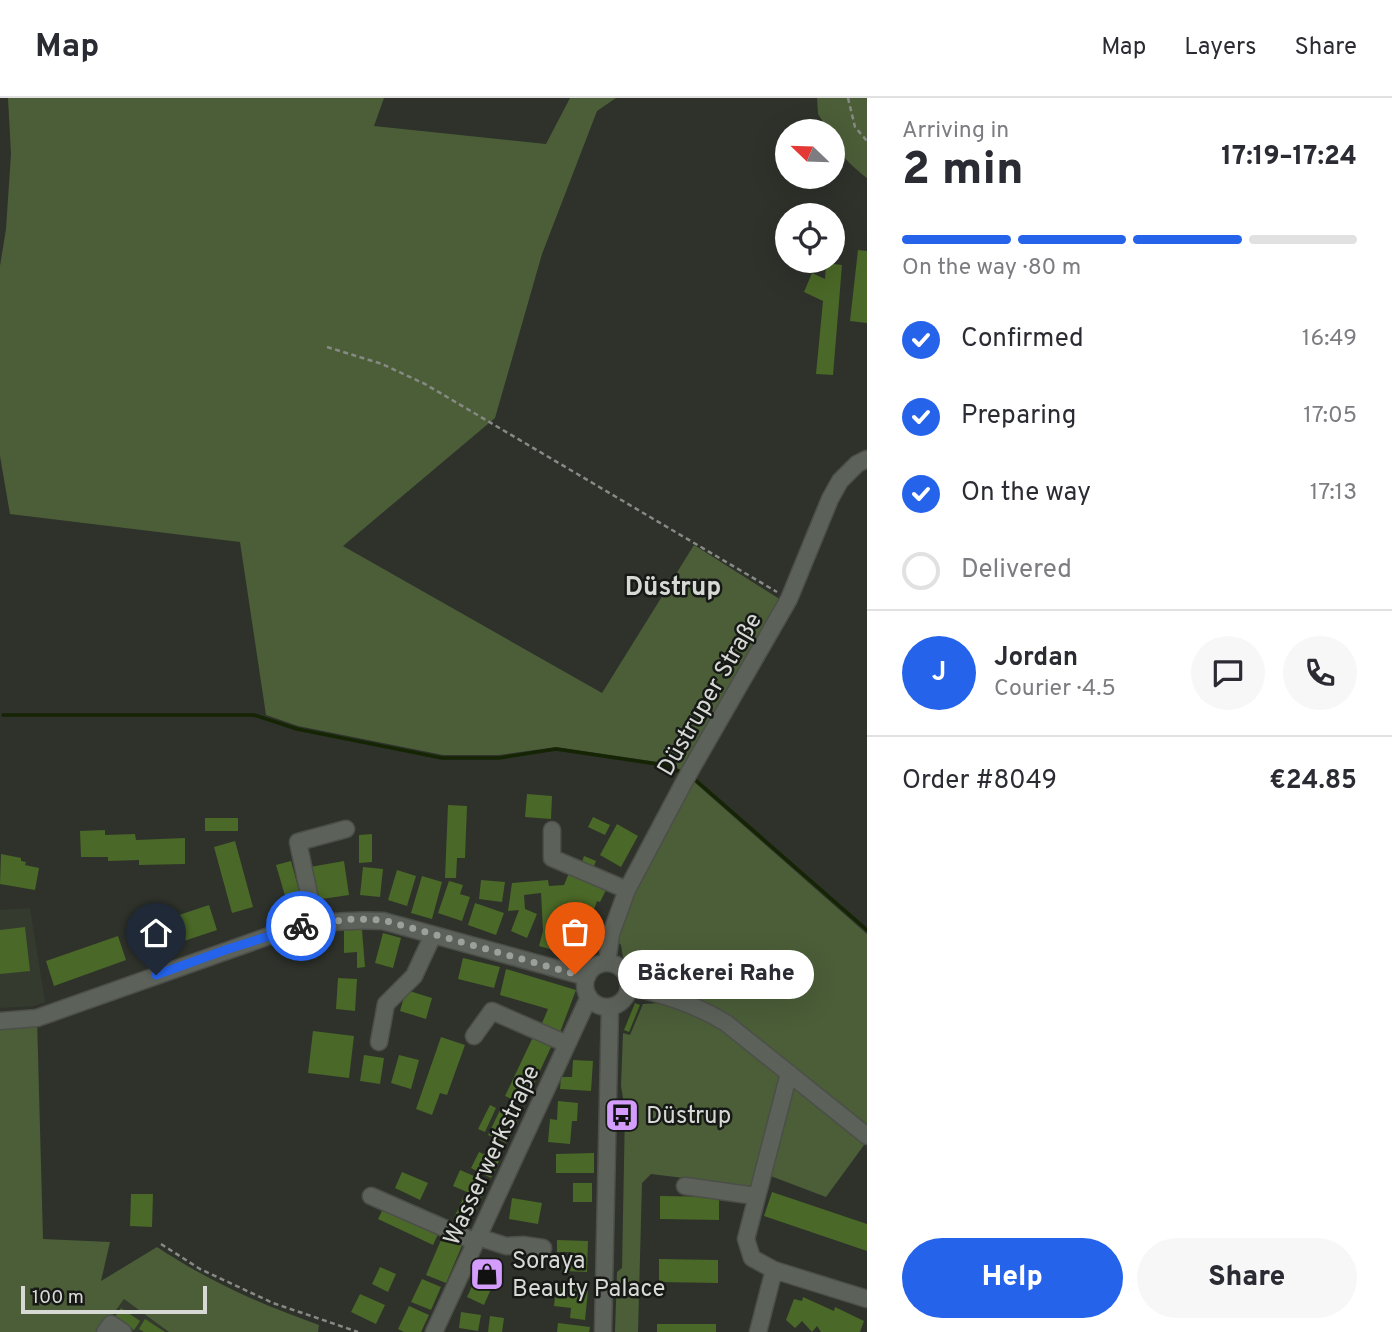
<!DOCTYPE html>
<html lang="en">
<head>
<meta charset="utf-8">
<style>
  body { margin:0; font-family:Overpass,sans-serif; background:#f7f7f7; color:#2b2b33; height:100vh; display:flex; flex-direction:column; font-size:26px; white-space:nowrap }
  * { box-sizing:border-box; margin:0 }
  p { font-size:23px; color:#7c7c81 }
  .icon { flex:none; width:38px; height:38px; fill:none; stroke:currentColor; stroke-width:2; stroke-linecap:round; stroke-linejoin:round }
  .map { position:relative; flex:1; overflow:hidden }
  .details { display:flex; flex-direction:column; background:#fff; width:525px }
  .details>* { flex:none }
  .needle { width:46px; rotate:293deg }
  .fabs { position:absolute; left:775px; top:21px; display:grid; gap:14px }
  .fabs a { display:grid; place-items:center; width:70px; height:70px; border-radius:50%; background:#fff; box-shadow:0 7px 28px #0002; font-size:35px }
  .scale { position:absolute; left:21px; bottom:18px; width:186px; box-sizing:border-box; padding-left:7px; border:4px solid #d7d9d5; border-top:0; font-size:19px; line-height:24px; white-space:nowrap; color:#d7d9d5; -webkit-text-stroke:5px #171916; paint-order:stroke }
  .pin { position:absolute; display:grid; place-items:center; width:60px; height:60px; color:#fff; margin:-72px -30px; border-radius:50% 50% 50% 0; rotate:-45deg; box-shadow:0 0 7px #0007 }
  .pin .icon { rotate:45deg }
  .courier { position:absolute; display:grid; place-items:center; width:70px; height:70px; margin:-35px; border:5px solid #2563eb; border-radius:50%; background:#fff; color:#222; box-shadow:0 2px 9px #0007 }
  .bubble { position:absolute; height:49px; border-radius:24px; background:#fff; box-shadow:0 7px 28px #0002; font-size:23px; font-weight:800; line-height:49px; text-align:center }
  .overview em { font-style:normal; font-weight:800 }
  .overview div { display:flex; flex-direction:column-reverse }
  .overview { display:flex; align-items:center; justify-content:space-between; height:119px; padding:0 35px }
  h1 { font-size:46px; font-weight:800; line-height:52px }
  .bar { display:grid; grid-template-columns:repeat(4,1fr); gap:10px 7px; align-content:center; height:84px; padding:0 35px }
  .bar i { height:9px; border-radius:5px; background:#e1e1e2 }
  .bar .on { background:#2563eb }
  .bar p { grid-column:span 4 }
  .line { display:flex; align-items:center; gap:18px; padding:0 35px; border-top:2px solid #e1e1e2 }
  .line div { flex:1 }
  .round { display:grid; place-items:center; flex:none; width:74px; height:74px; border-radius:37px; background:#f7f7f7 }
  ol { padding:0 35px; list-style:none }
  li { display:flex; align-items:center; gap:21px; height:77px }
  li p { margin-inline-start:auto }
  li .icon { padding:7px; border-radius:50%; background:#2563eb; color:#fff; stroke-width:4 }
  li:last-child { color:#7c7c81 }
  li i { width:38px; height:38px; border:4px solid #e1e1e2; border-radius:50% }
  .button { display:flex; gap:14px; margin-top:auto; padding:14px 35px }
  .button a { flex:1; height:80px; border-radius:42px; background:#2563eb; color:#fff; font-size:28px; font-weight:800; line-height:80px; text-align:center }
  .button a+a { background:#f7f7f7; color:#2b2b33 }
  header { display:flex; align-items:center; gap:42px; box-sizing:border-box; height:98px; padding:0 35px; background:#fff; border-bottom:2px solid #e1e1e2 }
  header strong { font-size:33px }
  nav { display:flex; gap:38px; margin-inline-start:auto; font-size:24px }
  main { display:flex; flex:1; min-height:0 }
  .map>svg:first-child { display:block }
  .built { fill:#343b2e }
  .green { fill:#4b5e38 }
  .lines { fill:none; stroke-linecap:round; stroke-linejoin:round }
  .stream { stroke:#152403; stroke-width:3.5 }
  .building { fill:#4a6827 }
  .minor-casing { stroke:#4c4f49; stroke-width:19 }
  .path { stroke:#868984; stroke-width:2.5; stroke-dasharray:5 3.5; stroke-linecap:butt }
  .minor { stroke:#5c6159; stroke-width:16 }
  .done { stroke:#9c9f9a; stroke-width:7; stroke-dasharray:0 12.6 }
  .route { stroke:#2563eb; stroke-width:9 }
  .labels { text-anchor:middle; stroke-width:5; stroke-linejoin:round; paint-order:stroke }
  .street-label { font-size:24px; fill:#d7d9d5; stroke:#171916 }
  .poi-label { font-size:24px; fill:#d7d9d5; stroke:#171916; text-anchor:start }
  .neighbourhood-label { font-size:26px; font-weight:bold; fill:#d7d9d5; stroke:#171916 }
</style>
</head>
<body>
<header>
<strong>Map</strong>
<nav><a>Map</a><a>Layers</a><a>Share</a></nav>
</header>
<main>
<div class="map">
<svg width="867" height="1234" viewBox="0 0 867 1234">
  <rect width="100%" height="100%" fill="#2e322b"/>
  <path class="built" d="M30 810 45 904 34 908 0 910V812Z
    M124 1201 169 1234H100Z"/>
  <path class="green" d="M8 0H384L374 28 546 46 570 0H616L597 13 542 156 495 320 343 448 602 595 694 447 778 500 779 506 684 673 665 665 556 649 499 657H443L298 628 266 617 240 444 10 416 0 358V168L6 131 11 56Z
    M817 0H867V80C853 69 833 53 833 33H829L818 16Z
    M693 683 867 836V1043L826 1099 768 1077 749 1088 651 1076 642 1085 638 1234H615L617 1174 622 1170 625 1012 621 988 623 935 630 937 643 906 661 905 671 892 641 883 623 859 621 847 616 842 633 794Z
    M37 920 43 1141 110 1144 101 1183 157 1149C210 1184 260 1206 319 1227L318 1234H169L124 1201 100 1234H0V923Z"/>
  <g class="lines">
    <path class="stream" d="M3 617H254L297 631 442 660H499L556 651 664 667 685 676
      M692 679 867 832"/>
  </g>
  <path class="building" d="M858 152 867 153V225L850 223Z
    M808 163 824 165 819 174 806 168Z
    M826 165 842 167 833 277 816 276 823 203 804 194 812 175 825 181Z
    M527 696 552 698 551 721 525 719Z
    M448 707 467 708 465 760H457L456 780H445Z
    M593 719 610 727 605 737 588 729Z
    M205 720H238V733H205Z
    M617 726 638 738 621 769 600 757Z
    M105 732V737L135 736 136 742 185 740V766L139 767V762L108 763V759H81L80 733Z
    M372 736V764L359 765V737Z
    M235 743 253 809 232 815 214 749Z
    M1 756 21 760V763L26 764 25 767 39 770 35 792 0 786Z
    M584 758 596 763 594 768 582 764Z
    M291 763 302 804 288 808 276 767Z
    M344 763 349 797 315 802 310 769Z
    M363 769 383 771 380 799 360 797Z
    M397 772 416 778 407 808 388 802Z
    M569 775 606 792 600 804 597 803 592 817 573 811 574 830 592 835 585 861 539 848 543 833 541 795 524 797 525 811 537 816 527 840 511 833 519 812 508 813 512 785 548 782 549 788 564 787Z
    M422 778 442 784 432 821 411 815Z
    M481 782 505 784 502 804 479 801Z
    M449 783 463 787 460 796 470 799 462 823 438 815Z
    M475 805 504 815 496 837 468 827Z
    M209 807 217 832 145 856 137 831Z
    M25 829 30 873 0 876V832Z
    M344 832H362L365 869 357 870V854L344 855Z
    M383 835 401 840 393 870 375 865Z
    M118 838 126 862 54 888 46 863Z
    M463 860 500 869 494 890 458 881Z
    M506 871 576 892 559 937 540 930 548 911 500 897Z
    M338 880 357 881 355 913 336 911Z
    M406 892 432 900 426 921 400 913Z
    M635 905 640 907 629 934 624 932Z
    M313 933 354 938 349 980 308 975Z
    M441 939 465 947 447 997 440 995 432 1017 416 1011Z
    M533 939 552 947 524 1007 505 998Z
    M364 957 384 960 380 986 360 983Z
    M399 957 419 962 411 991 391 985Z
    M573 962 593 963 591 993 560 991 561 979H572Z
    M558 1003 578 1005 577 1023H572L570 1046 548 1044 550 1021 557 1022Z
    M490 1007 496 1010 485 1034 478 1031Z
    M502 1008 520 1016 506 1045 488 1037Z
    M479 1054 499 1063 491 1080 471 1070Z
    M594 1055V1075H556V1056Z
    M460 1072 488 1084 481 1100 453 1088Z
    M402 1074 428 1085 420 1102 395 1090Z
    M573 1085H592V1104H573Z
    M772 1094 867 1126V1153L764 1118Z
    M131 1096H153L152 1129 130 1128Z
    M464 1098 479 1105 469 1127 454 1120Z
    M660 1098 719 1099V1122L660 1121Z
    M512 1100 542 1105 538 1126 509 1121Z
    M385 1107 440 1132 433 1147 378 1121Z
    M444 1135 464 1143 446 1185 426 1177Z
    M557 1142 588 1143 587 1174 564 1173V1166H571V1154H557Z
    M659 1161 718 1162V1185L659 1184Z
    M482 1167 498 1175 484 1207 467 1199Z
    M380 1169 396 1176 388 1194 372 1186Z
    M422 1181 441 1189 431 1212 411 1204Z
    M556 1189 588 1193 585 1222 570 1220 571 1210 554 1208Z
    M360 1196 385 1207 376 1226 351 1214Z
    M803 1199 834 1213 835 1209 864 1223 860 1234H821L817 1228 812 1234 802 1223 795 1230 786 1222 794 1201 802 1203Z
    M409 1208 429 1217 421 1234H404L398 1231Z
    M121 1210 140 1223 134 1232 115 1219Z
    M461 1214 481 1217 478 1233 459 1230Z
    M490 1218 504 1220 502 1234H488Z
    M145 1221 165 1234H144L139 1231Z
    M558 1225 590 1229 589 1234H557Z
    M657 1226H716V1234H657Z"/>
  <g class="lines">
    <g class="minor-casing">
      <path id="minor" d="M552 732V760L627 792
        M315 825 298 744 346 731
        M607 865 611 836 627 792 690 673 789 501 830 401 840 383 857 366 867 361
        M585 887a22 22 0 1 1 44 0a22 22 0 1 1-44 0Z
        M629 888C664 897 695 906 726 925L867 1038
        M0 923 37 920 283 833C317 824 348 821 383 823L587 879
        M474 938 492 913 567 946
        M379 944 386 906 414 878 433 837
        M789 975 746 1141 752 1160 774 1172 867 1201
        M685 1088 756 1098
        M371 1098 476 1144
        M478 1139 506 1148 523 1147 543 1150
        M105 1234 111 1226 123 1234
        M434 1234 589 899
        M603 1234 610 909
        M758 1234 774 1172"/>
    </g>
    <path class="path" d="M848 0 855 29 867 43
      M327 249 382 266 425 286 777 494
      M161 1146 200 1171 273 1205 358 1234"/>
    <use href="#minor" class="minor"/>
  </g>
  <g class="lines">
    <path class="done" d="M301 828 352 821 383 822 575 876"/>
    <path class="route" d="M156 877 228 851 301 828"/>
  </g>
  <defs>
    <g id="bus-square" transform="scale(1.75)"><rect x="-9" y="-9" width="18" height="18" rx="4" fill="#d49cfc" stroke="#171916"/><path d="M-5-6H5V4H4V6H2V4H-2V6H-4V4H-5ZM-3.5-4V0h7V-4ZM-3.5 1.2v1.5H-2V1.2ZM2 1.2v1.5H3.5V1.2Z" fill="#111"/></g>
    <g id="shop-square" transform="scale(1.75)"><rect x="-9" y="-9" width="18" height="18" rx="4" fill="#d49cfc" stroke="#171916"/><path d="M-5-2.5h2.3a2.7 3.5 0 0 1 5.4 0H5L5.5 6h-11ZM-1.5-2.5h3a1.5 2.3 0 0 0-3 0Z" fill="#111"/></g>
  </defs>
  <g fill-rule="evenodd">
    <use href="#bus-square" x="622" y="1017"/>
    <use href="#shop-square" x="487" y="1176"/>
  </g>
  <g class="labels">
    <g class="street-label">
      <text transform="translate(709 596) rotate(-60)" y="8">Düstruper Straße</text>
      <text transform="translate(491 1057) rotate(-65)" y="8">Wasserwerkstraße</text>
    </g>
    <g class="poi-label">
      <text x="646" y="1025">Düstrup</text>
      <text x="512" y="1170">Soraya<tspan x="512" dy="28">Beauty Palace</tspan></text>
    </g>
    <g class="neighbourhood-label">
      <text x="673" y="497">Düstrup</text>
    </g>
  </g>
</svg>
<div class="fabs">
<a><svg class="needle" viewBox="-14 -14 28 28"><path d="M0-13l5 13h-10z" fill="#e53935"/><path d="M0 13l5-13h-10z" fill="#7c7c81"/></svg></a>
<a><svg class="icon" aria-label="locate" viewBox="0 0 24 24"><circle cx="12" cy="12" r="6"/><path d="M12 2v4M12 18v4M2 12h4M18 12h4"/></svg></a>
</div>
<div class="scale">100 m</div>
<div class="pin" style="left:575px;top:876px;background:#ea580c"><svg class="icon" aria-label="bag" viewBox="0 0 24 24"><path d="M5 8h14l-1 12H6zM9 8a3 3 0 0 1 6 0"/></svg></div>
<div class="pin" style="left:156px;top:877px;background:#1f2937"><svg class="icon" aria-label="home" viewBox="0 0 24 24"><path d="M3 11l9-7 9 7M6 9v11h12V9"/></svg></div>
<div class="courier" style="left:301px;top:828px"><svg class="icon" aria-label="bike" viewBox="0 0 24 24"><circle cx="6" cy="16" r="4"/><circle cx="18" cy="16" r="4"/><path d="M6 16l4-8h5l3 8M10 8l3 8H6M13 5h3"/></svg></div>
<div class="bubble" style="left:618px;top:852px;width:196px">Bäckerei Rahe</div>
</div>
<section class="details">
<div class="overview"><div><h1>2 min</h1><p>Arriving in</p></div><em>17:19–17:24</em></div>
<div class="bar"><i class="on"></i><i class="on"></i><i class="on"></i><i></i><p>On the way · 80 m</p></div>
<ol>
<li><svg class="icon" aria-label="check" viewBox="0 0 24 24"><path d="M5 12l5 5 9-10"/></svg>Confirmed<p>16:49</p></li>
<li><svg class="icon" aria-label="check" viewBox="0 0 24 24"><path d="M5 12l5 5 9-10"/></svg>Preparing<p>17:05</p></li>
<li><svg class="icon" aria-label="check" viewBox="0 0 24 24"><path d="M5 12l5 5 9-10"/></svg>On the way<p>17:13</p></li>
<li><i></i>Delivered</li>
</ol>
<div class="line" style="height:126px"><b class="round" style="background:#2563eb;color:#fff">J</b><div><b>Jordan</b><p>Courier · 4.5</p></div><a class="round"><svg class="icon" aria-label="chat" viewBox="0 0 24 24"><path d="M4 5h16v11H9l-5 4z"/></svg></a><a class="round"><svg class="icon" aria-label="phone" viewBox="0 0 24 24"><path d="M5 4h4l2 5-3 2q2 4 5 5l2-3 5 2v4C11 20 4 13 5 4z"/></svg></a></div>
<div class="line" style="height:91px"><div>Order #8049</div><b>€24.85</b></div>
<div class="button"><a>Help</a><a>Share</a></div>
</section>
</main>
</body>
</html>
